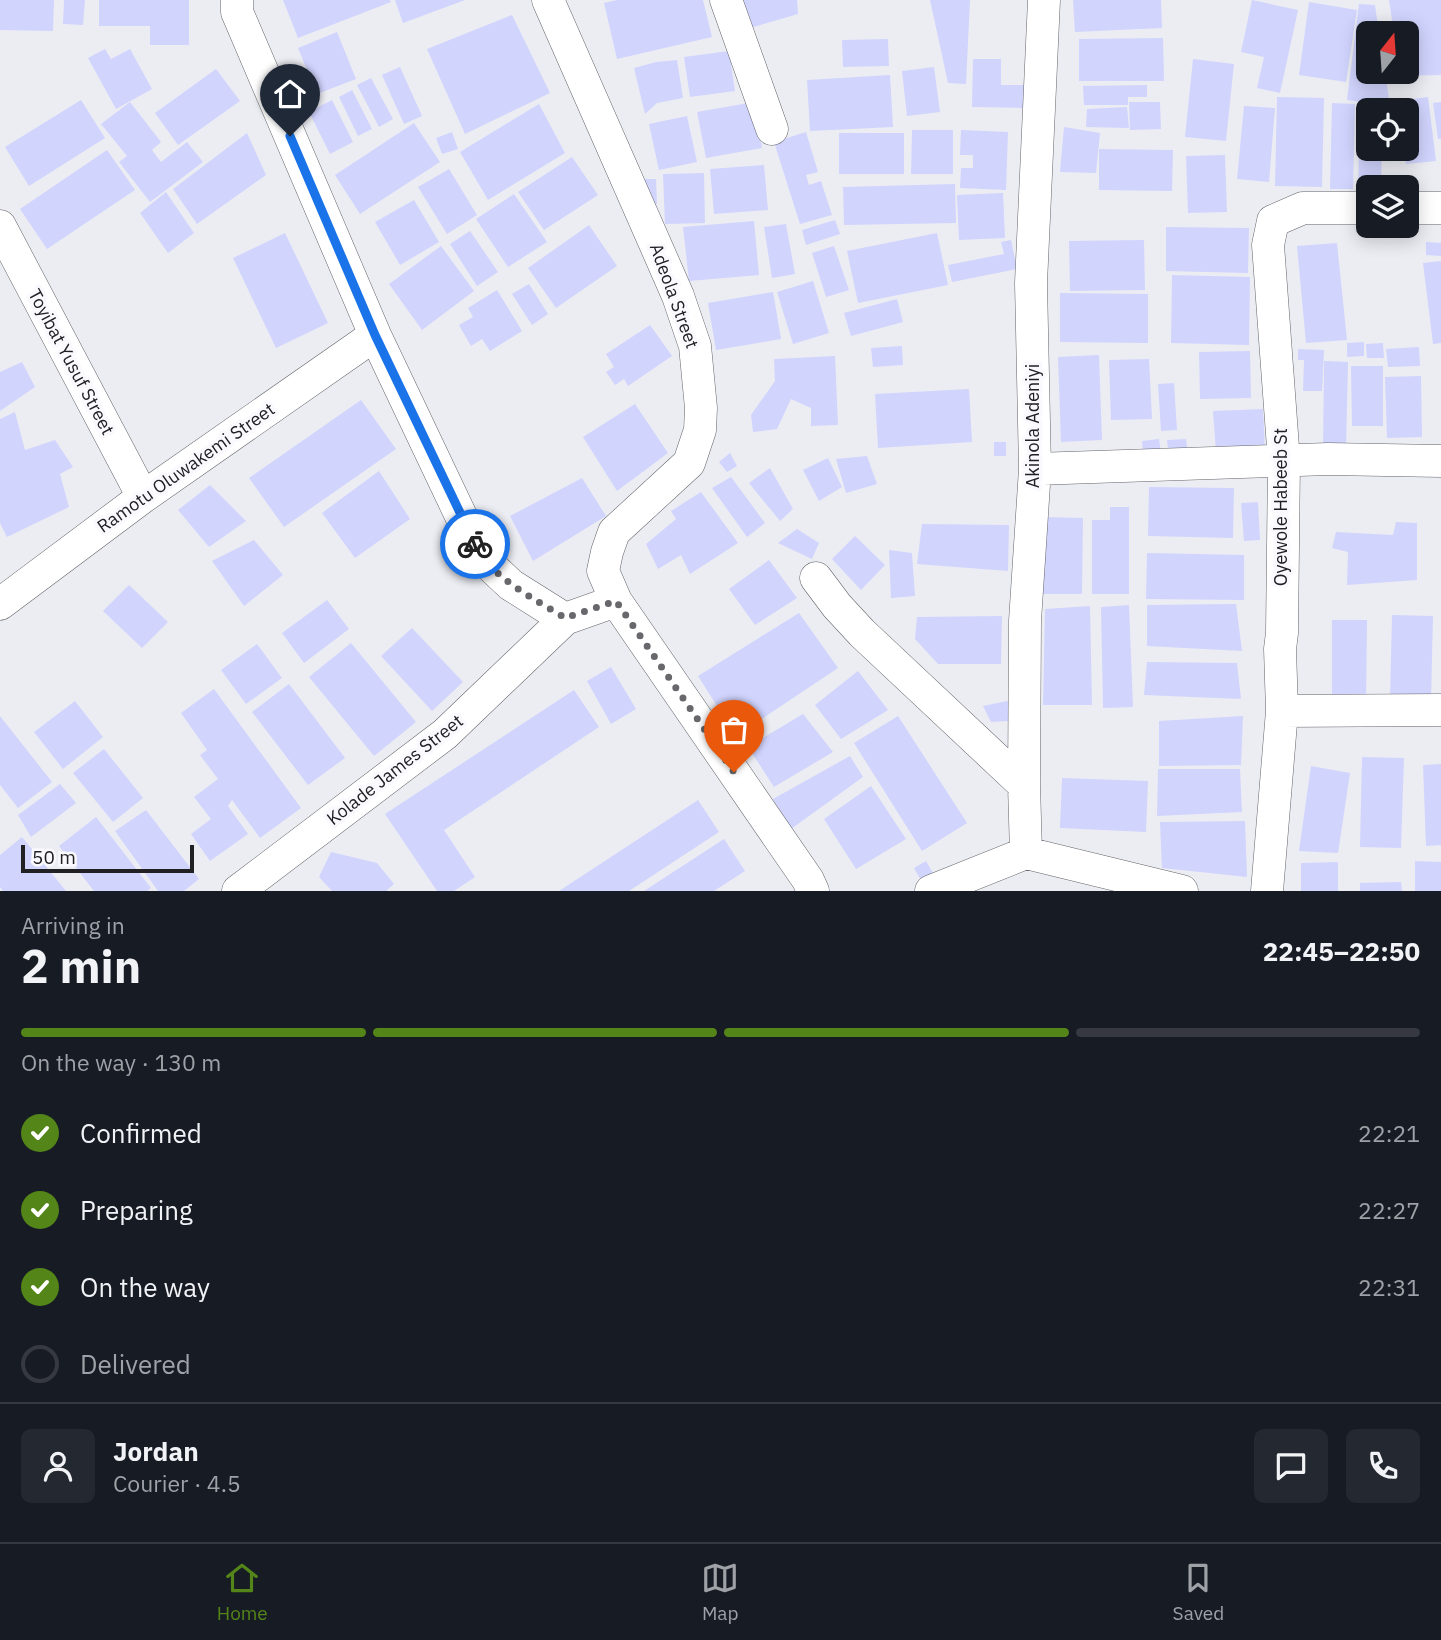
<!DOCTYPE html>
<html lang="en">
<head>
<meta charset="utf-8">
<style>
  body { margin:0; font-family:"IBM Plex Sans",sans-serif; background:#242831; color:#f1f3f6; height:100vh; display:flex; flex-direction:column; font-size:26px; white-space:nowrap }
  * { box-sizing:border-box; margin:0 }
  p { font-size:23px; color:#9ea1a6 }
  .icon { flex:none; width:38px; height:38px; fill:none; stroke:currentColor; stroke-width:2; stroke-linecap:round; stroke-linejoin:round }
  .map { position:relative; height:891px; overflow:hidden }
  .details { display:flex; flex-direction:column; background:#171b24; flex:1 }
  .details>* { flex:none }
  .needle { width:46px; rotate:17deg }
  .controls { position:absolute; left:1356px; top:21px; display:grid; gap:14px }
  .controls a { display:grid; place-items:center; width:63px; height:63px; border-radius:10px; background:#171b24; box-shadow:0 4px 18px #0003; font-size:35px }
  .scale { position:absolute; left:21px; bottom:18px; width:173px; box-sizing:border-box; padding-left:7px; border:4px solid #212123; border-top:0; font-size:19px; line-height:24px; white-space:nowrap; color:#212123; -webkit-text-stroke:5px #fafafe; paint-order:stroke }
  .pin { position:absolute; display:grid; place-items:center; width:60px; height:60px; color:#fff; margin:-72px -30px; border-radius:50% 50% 50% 0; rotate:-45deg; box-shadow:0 0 7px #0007 }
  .pin .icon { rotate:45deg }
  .courier { position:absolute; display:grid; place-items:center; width:70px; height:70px; margin:-35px; border:5px solid #1a73e8; border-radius:50%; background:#fff; color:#222; box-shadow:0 2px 9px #0007 }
  .head em { font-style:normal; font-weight:700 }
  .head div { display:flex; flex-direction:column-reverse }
  .head { display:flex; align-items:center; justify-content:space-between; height:119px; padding:0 21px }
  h1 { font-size:46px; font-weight:700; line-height:52px }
  .bar { display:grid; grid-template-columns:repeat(4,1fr); gap:10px 7px; align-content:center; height:84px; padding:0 21px }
  .bar i { height:9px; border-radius:5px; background:#363941 }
  .bar .active { background:#548518 }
  .bar p { grid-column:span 4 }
  .line { display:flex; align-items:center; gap:18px; padding:0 21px; border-top:2px solid #363941 }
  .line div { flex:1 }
  .round { display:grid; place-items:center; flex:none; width:74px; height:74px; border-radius:10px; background:#242831 }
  ol { padding:0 21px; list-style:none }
  li { display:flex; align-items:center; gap:21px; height:77px }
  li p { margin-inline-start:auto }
  li .icon { padding:7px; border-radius:50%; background:#548518; color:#fff; stroke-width:4 }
  li:last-child { color:#9ea1a6 }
  li i { width:38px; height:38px; border:4px solid #363941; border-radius:50% }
  .menu { display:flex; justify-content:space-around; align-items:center; height:98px; border-top:2px solid #363941; background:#171b24; font-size:19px; color:#9ea1a6 }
  .menu a { display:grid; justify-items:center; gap:4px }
  .menu .active { color:#548518 }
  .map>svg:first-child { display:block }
  .building { fill:#d1d4fd }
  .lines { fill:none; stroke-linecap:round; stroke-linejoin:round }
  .minor-casing { stroke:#636469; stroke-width:33 }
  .minor { stroke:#fff; stroke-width:32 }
  .done { stroke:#68686c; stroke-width:7; stroke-dasharray:0 12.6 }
  .route { stroke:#1a73e8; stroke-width:9 }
  .labels { text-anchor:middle; stroke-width:7; stroke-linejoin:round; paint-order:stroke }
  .street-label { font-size:18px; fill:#212123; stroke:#fafafe }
</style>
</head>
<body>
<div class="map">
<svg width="1441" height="891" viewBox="0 0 1441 891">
  <rect width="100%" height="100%" fill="#ecedf3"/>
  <path class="building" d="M0 0H54L53 31 0 30Z
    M64 0H85L83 25 63 24Z
    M99 0H189V45H150V26H99Z
    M283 0H390L391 2 298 38Z
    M395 0H465L403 23Z
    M617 0H703L712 37 617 59 604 3Z
    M741 0H797L798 14 750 28Z
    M930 0H970L966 84 948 83Z
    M1073 0H1161L1162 28 1075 32Z
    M1252 0 1298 10 1280 93 1257 88 1264 57 1241 52Z
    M1389 0H1441V75L1400 76V72H1407V33H1394Z
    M1309 2 1357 10 1346 82 1299 75Z
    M1359 4 1375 5 1379 33H1368V72H1385L1390 106 1347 100Z
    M512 15 550 93 465 134 427 49Z
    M337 32 356 79 317 94 298 48Z
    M1163 38 1164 81H1079V39Z
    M888 39 889 66 843 67 842 40Z
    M105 49 111 59 130 49 152 89 116 109 88 58Z
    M729 51 735 91 690 97 684 57Z
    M973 59H1001V85H1028L1027 108 972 107Z
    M1193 59 1234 64 1226 141 1185 137Z
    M677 60 683 98 657 103 645 114 634 68 656 62Z
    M400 67 422 116 404 124 382 75Z
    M934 67 940 112 907 116 902 71Z
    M216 69 240 101 178 145 155 113Z
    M890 75 893 127 810 131 807 80Z
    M371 78 393 119 379 127 357 85Z
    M1147 85V97H1128V105H1084L1083 86Z
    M352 90 372 129 358 136 339 97Z
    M1277 97 1324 98 1322 187 1275 186Z
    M1428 97 1436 161 1406 164 1404 149H1407V110H1399L1398 101Z
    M81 100 105 138 29 186 5 147Z
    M332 100 353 142 330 154 309 112Z
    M130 102 161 142 152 150 161 162 187 142 203 162 150 202 119 162 127 156 101 124Z
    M754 102 762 148 706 158 697 112Z
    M1129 102H1160L1161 129 1130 130Z
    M1441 102V139H1438L1433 103Z
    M1332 103 1355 104 1353 189H1330Z
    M539 104 565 153 488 200 460 152Z
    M1244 106 1275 108 1269 182 1237 179Z
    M1360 106 1383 107V110H1368V149H1382L1381 187H1368V192H1358Z
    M1127 107 1129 128 1086 127 1087 109Z
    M687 116 697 162 659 170 649 124Z
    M414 123 440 162 360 214 335 175Z
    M1064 127 1100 133 1096 173 1060 172Z
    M912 130H953V174H911Z
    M961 130 1008 132 1006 190 960 188 961 168H973V155H960Z
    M452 132 458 149 442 154 436 138Z
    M806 132 818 172 806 175 809 185 821 181 832 215 800 224 774 142Z
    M247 133 266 175 197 224 173 189Z
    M839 133H904V174H839Z
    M1099 149 1173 150 1172 191 1099 190Z
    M107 150 135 190 47 249 20 209Z
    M1225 155 1227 212 1188 213 1186 156Z
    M572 157 598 195 544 230 518 192Z
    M764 165 768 210 714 214 710 169Z
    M449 169 477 215 447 234 418 187Z
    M704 173 705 223 665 224 663 174Z
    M638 179H656L657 204 639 205Z
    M955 184 956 223 844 225 843 187Z
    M166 192 194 233 168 253 140 213Z
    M1003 193 1005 238 959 240 957 195Z
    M514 194 547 242 508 267 476 219Z
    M414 200 439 242 400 265 375 222Z
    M835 220 840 234 806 245 802 230Z
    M754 221 759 275 689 281 683 227Z
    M786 224 795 274 772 278 764 227Z
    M589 225 617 266 556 308 528 268Z
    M1166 227 1249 228 1248 273 1166 271Z
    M470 231 498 272 477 286 450 244Z
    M285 233 328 323 276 348 233 258Z
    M937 233 948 285 858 303 847 251Z
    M1011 240 1017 269 952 282 948 265 1004 254 1001 242Z
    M1144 240 1145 290 1070 291 1069 241Z
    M1426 242 1441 243V256L1426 255Z
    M1337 243 1347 340 1306 343 1297 246Z
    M441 246 474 291 422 330 389 284Z
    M834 246 849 290 826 297 812 253Z
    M1441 261V343L1433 344 1423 263Z
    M1172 275 1250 277 1249 345 1171 343Z
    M813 281 829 333 793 344 777 292Z
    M529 284 548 314 532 325 512 294Z
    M497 290 522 331 490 351 482 339 471 346 459 325 473 317 468 308Z
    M773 292 781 339 716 350 708 303Z
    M1060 293 1148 294V343L1060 342Z
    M897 299 903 322 851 336 844 313Z
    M650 325 672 356 628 386 624 379 615 385 606 372 614 367 606 354Z
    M1364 342V356L1347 357V343Z
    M1383 343 1384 358H1367L1366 344Z
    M902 346 903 365 873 367 871 348Z
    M1419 347 1420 366 1388 367 1386 349Z
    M1298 349 1324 350 1322 391H1303L1304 360H1298Z
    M1250 351 1251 398 1200 399 1199 352Z
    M1099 355 1102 440 1061 442 1058 357Z
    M835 356 838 425 811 426V408L791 399 777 429 753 432 751 415 775 381 774 359Z
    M1149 359 1152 419 1111 420 1109 360Z
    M1324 361 1348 362 1346 451H1323Z
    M22 362 35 387 0 411V372Z
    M1351 366H1383V426H1352Z
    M1421 376 1422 437 1387 438 1385 377Z
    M1174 383 1177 430 1161 431 1158 384Z
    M969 389 972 442 878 448 875 394Z
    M361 400 396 449 284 527 249 478Z
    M635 404 668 453 617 491 583 437Z
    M1263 409 1265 450 1216 452 1213 411Z
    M15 412 25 450 55 440 73 467 60 474 69 507 7 537 0 523V419Z
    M1159 439 1161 454 1143 455 1142 441Z
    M1186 439 1188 456 1169 458 1167 440Z
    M994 442H1006V456H994Z
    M730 453 737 466 727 472 719 462Z
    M867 456 877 484 846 493 836 459Z
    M828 458 842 487 819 501 803 470Z
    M770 468 793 509 780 521 749 483Z
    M379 471 410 519 355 558 322 513Z
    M731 477 765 523 747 537 712 488Z
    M582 478 606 516 533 561 510 516Z
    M210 485 246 521 209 547 178 510Z
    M1149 487 1234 488 1233 538 1148 536Z
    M701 492 738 543 690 574 681 555 658 569 646 544 676 519 671 511Z
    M1258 502 1260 540 1244 541 1241 503Z
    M1110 507H1129V594H1092V520H1110Z
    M1042 517 1083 518 1082 594H1041Z
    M1396 522 1417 523V580L1347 585 1348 552 1332 548 1336 532 1393 535Z
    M922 524 1009 525 1008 571 917 564Z
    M797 529 819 543 812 559 778 543Z
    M855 536 885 565 861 590 832 559Z
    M254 540 283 575 244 606 212 561Z
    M889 550 912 553 915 596 891 598Z
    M1147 553 1244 555V600L1146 599Z
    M769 560 797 598 755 625 729 589Z
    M129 585 168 622 142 648 103 611Z
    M327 600 349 629 304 663 282 633Z
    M1236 604 1242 651 1147 646V605Z
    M1129 605 1133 707 1103 708 1101 607Z
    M1090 606 1092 705H1043L1045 609Z
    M799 613 838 668 736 736 698 676Z
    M1392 615 1433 616 1431 701 1390 700Z
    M1002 616 1001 664H938L915 639 917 617Z
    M1332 620H1367L1366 705 1332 704Z
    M412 628 463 682 432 711 381 656Z
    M351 643 416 722 374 756 309 677Z
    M257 644 282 678 246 704 221 670Z
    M1147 662 1237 663 1241 699 1144 695Z
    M611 667 636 709 611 724 587 681Z
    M858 671 888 710 841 739 815 705Z
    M289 684 345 758 308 785 252 712Z
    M214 689 301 808 260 838 232 800 228 806 248 834 210 861 191 834 211 819 194 797 218 779 200 755 207 750 181 713Z
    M574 690 599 727 444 830 475 877 454 891H437L385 814Z
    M1017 699 1022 720 991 722 983 706Z
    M75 701 103 737 63 769 34 732Z
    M803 714 833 752 774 787 748 747Z
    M0 716 52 782 18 808 0 785Z
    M898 716 967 823 922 851 854 743Z
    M1243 716 1241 765 1159 766V721Z
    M104 749 143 798 113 822 73 773Z
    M850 756 863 777 791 829 773 799Z
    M1362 757 1404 758 1401 848 1360 847Z
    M1441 764V845L1426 846 1423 765Z
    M1311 766 1350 773 1338 853 1299 851Z
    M1158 769H1240L1242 812 1157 816Z
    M1062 778 1148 781 1146 832 1060 828Z
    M60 784 76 803 31 837 18 815Z
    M871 786 906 839 856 869 824 819Z
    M698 800 719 832 629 891H559Z
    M146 810 199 879 184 891H158L115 831Z
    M96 817 151 888 147 891H94L59 846Z
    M1245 821 1247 877 1162 868 1160 822Z
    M22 837 66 891H3L0 887V855Z
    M724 839 745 871 714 891H644Z
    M331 852 377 863 394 884 386 891H332L319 877Z
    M926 861 934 875 922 882 914 868Z
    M1415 861 1441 862V891H1415Z
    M1338 862V891H1301V863Z
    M1401 882 1402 891H1360V883Z"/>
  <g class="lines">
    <g class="minor-casing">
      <path id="minor" d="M237 0V12L375 335 480 556 511 585 565 619
        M548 0 678 296 695 346 701 408 700 430 689 463 614 532 607 552 603 571 616 601 808 880 813 891
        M726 0 772 129
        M1407 208H1441
        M0 226 143 497
        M1035 469 1328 459 1441 461
        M816 578 837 606 862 633 1024 785
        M0 604 143 497 375 335
        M1282 711 1441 710
        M1026 853 1024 785 1025 621 1035 469 1031 283 1044 0
        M238 891 445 734 565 619 616 601
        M931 891 1026 853 1182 891
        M1267 891 1282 711 1280 649 1282 633 1284 461 1268 245 1273 221 1303 208H1368"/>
    </g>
    <use href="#minor" class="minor"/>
  </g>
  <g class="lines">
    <path class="done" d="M475 544C490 577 535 599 565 618L616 601 734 772"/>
    <path class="route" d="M290 136 375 335 475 544"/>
  </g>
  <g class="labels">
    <g class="street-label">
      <text transform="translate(674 296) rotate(70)" y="6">Adeola Street</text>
      <text transform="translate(71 362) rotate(62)" y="6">Toyibat Yusuf Street</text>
      <text transform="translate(1033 426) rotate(-90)" y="6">Akinola Adeniyi</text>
      <text transform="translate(186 468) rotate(-35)" y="6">Ramotu Oluwakemi Street</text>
      <text transform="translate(1281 507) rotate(-90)" y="6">Oyewole Habeeb St</text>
      <text transform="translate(395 770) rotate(-38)" y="6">Kolade James Street</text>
    </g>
  </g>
</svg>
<div class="controls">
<a><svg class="needle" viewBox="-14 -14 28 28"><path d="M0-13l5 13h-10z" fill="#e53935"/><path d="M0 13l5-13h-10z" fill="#9ea1a6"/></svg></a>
<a><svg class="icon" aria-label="locate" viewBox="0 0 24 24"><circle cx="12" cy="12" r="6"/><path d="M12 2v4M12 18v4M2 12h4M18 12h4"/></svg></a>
<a><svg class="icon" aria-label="layers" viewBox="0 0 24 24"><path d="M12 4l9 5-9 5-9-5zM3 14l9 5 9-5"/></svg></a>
</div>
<div class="scale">50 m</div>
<div class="pin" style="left:734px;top:772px;background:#ea580c"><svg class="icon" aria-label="bag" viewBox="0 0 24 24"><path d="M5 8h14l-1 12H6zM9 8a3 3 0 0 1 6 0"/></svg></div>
<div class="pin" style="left:290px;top:136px;background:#1f2937"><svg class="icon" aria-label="home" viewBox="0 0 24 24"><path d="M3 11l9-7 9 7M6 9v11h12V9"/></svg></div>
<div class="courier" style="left:475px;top:544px"><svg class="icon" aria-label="bike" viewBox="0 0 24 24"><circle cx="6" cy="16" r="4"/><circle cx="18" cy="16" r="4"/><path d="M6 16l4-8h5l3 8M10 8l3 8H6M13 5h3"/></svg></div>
</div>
<section class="details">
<div class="head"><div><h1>2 min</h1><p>Arriving in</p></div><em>22:45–22:50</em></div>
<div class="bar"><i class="active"></i><i class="active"></i><i class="active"></i><i></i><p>On the way · 130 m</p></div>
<ol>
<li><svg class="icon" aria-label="check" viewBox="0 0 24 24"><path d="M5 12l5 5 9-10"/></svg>Confirmed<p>22:21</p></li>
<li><svg class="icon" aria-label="check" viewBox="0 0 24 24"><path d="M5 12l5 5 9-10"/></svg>Preparing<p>22:27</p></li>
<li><svg class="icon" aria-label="check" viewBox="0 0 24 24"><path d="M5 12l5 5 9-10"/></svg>On the way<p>22:31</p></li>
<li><i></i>Delivered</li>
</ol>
<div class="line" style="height:126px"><a class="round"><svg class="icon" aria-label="person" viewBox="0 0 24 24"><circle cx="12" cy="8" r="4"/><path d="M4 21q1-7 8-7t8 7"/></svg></a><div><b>Jordan</b><p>Courier · 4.5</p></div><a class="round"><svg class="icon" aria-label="chat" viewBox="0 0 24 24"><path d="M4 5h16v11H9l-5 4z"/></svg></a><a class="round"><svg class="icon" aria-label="phone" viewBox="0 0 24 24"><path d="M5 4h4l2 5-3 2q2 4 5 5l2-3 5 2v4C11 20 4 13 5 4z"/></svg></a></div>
</section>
<nav class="menu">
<a class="active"><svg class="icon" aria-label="home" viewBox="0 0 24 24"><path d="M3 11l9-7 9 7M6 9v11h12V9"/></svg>Home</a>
<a><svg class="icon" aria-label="map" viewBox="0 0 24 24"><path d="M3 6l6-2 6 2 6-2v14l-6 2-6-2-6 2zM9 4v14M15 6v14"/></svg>Map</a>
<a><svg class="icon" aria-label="saved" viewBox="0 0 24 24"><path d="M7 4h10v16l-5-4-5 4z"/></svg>Saved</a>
</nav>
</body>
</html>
